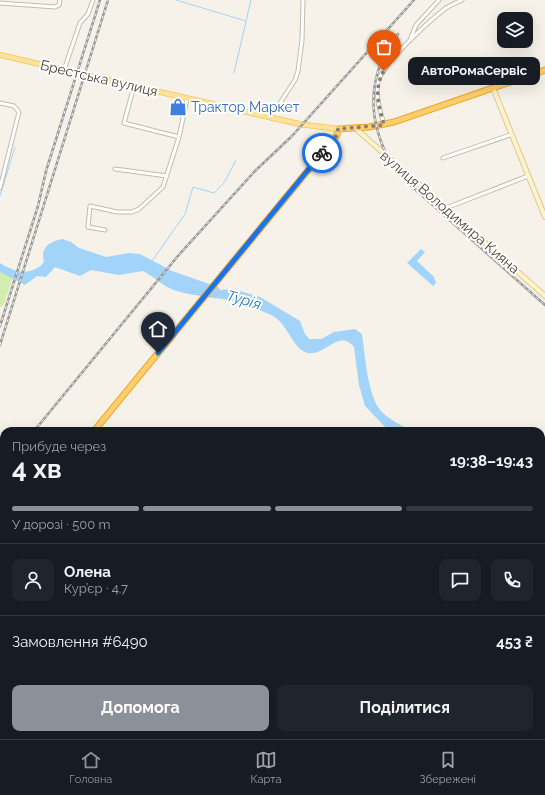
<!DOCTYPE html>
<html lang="uk">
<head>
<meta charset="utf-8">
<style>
  body { margin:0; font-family:Raleway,sans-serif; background:#20242c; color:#f1f3f6; height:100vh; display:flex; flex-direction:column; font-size:15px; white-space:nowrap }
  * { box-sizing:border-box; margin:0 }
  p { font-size:13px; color:#9ea1a6 }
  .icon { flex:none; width:22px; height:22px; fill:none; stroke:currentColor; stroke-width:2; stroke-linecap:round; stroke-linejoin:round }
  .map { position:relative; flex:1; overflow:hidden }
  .panel { position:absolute; left:0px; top:427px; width:545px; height:312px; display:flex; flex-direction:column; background:#171b24; border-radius:12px 12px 0 0; box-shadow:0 4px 16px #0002 }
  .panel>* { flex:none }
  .tools { position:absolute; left:497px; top:12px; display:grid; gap:8px }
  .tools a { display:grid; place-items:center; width:36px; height:36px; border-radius:8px; background:#171b24; box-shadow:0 4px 16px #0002; font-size:20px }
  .pin { position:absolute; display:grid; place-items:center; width:34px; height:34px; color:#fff; margin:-41px -17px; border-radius:50% 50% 50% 0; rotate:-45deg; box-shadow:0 0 4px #0007 }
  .pin .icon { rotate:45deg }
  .courier { position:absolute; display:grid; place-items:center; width:40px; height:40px; margin:-20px; border:3px solid #1a73e8; border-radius:50%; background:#fff; color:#222; box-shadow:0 1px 5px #0007 }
  .bubble { position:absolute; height:28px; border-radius:8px; background:#171b24; box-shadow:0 4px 16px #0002; font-size:13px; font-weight:700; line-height:28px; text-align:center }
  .overview em { font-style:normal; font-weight:700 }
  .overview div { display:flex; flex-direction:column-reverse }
  .overview { display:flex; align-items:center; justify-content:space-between; height:68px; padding:0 12px }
  h1 { font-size:26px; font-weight:700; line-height:30px }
  .bar { display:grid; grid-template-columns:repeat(4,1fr); gap:6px 4px; align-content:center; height:48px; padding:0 12px }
  .bar i { height:5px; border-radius:3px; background:#363941 }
  .bar .selected { background:#8c9099 }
  .bar p { grid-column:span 4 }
  .line { display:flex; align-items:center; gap:10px; padding:0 12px; border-top:1px solid #363941 }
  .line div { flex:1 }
  .round { display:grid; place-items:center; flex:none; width:42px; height:42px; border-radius:8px; background:#20242c }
  .cta { display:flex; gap:8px; margin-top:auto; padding:8px 12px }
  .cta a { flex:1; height:46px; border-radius:8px; background:#8c9099; color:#fff; font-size:16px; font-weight:700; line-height:46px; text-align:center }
  .cta a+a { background:#20242c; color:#f1f3f6 }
  .dock { display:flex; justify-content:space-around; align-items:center; height:56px; border-top:1px solid #363941; background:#171b24; font-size:11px; color:#9ea1a6 }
  .dock a { display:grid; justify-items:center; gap:2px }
  .dock .selected { color:#8c9099 }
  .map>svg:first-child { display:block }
  .green { fill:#d1eeaf }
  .water { fill:#a1d4f8 }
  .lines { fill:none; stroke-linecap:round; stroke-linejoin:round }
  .stream { stroke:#a1d4f8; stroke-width:1 }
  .street-casing { stroke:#c3bbab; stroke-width:5 }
  .secondary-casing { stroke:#dbc895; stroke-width:6 }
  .primary-casing { stroke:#f0c55d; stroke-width:6 }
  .highway-casing { stroke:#eea72c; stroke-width:7 }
  .street { stroke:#fff; stroke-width:3 }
  .secondary { stroke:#fff3cb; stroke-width:4 }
  .primary { stroke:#ffe29a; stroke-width:4.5 }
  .highway { stroke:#ffce6c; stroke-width:5 }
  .rail-casing { stroke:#999; stroke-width:2.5 }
  .rail { stroke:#fff; stroke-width:1; stroke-dasharray:3; stroke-linecap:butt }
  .done { stroke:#878075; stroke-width:4; stroke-dasharray:0 7.2 }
  .route { stroke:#1a73e8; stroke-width:5 }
  .labels { text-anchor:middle; stroke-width:4; stroke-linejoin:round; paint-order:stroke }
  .street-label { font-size:14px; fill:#4b4336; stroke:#fff }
  .shop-label { font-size:14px; fill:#366cbe; stroke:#fff; text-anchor:start }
  .water-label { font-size:15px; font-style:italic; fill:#227abb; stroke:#fff }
</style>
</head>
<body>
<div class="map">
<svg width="545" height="739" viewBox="0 0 545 739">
  <rect width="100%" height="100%" fill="#f6f2e9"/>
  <path class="green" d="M0 272 13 278 3 306 0 307Z"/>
  <path class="water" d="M62 239 71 242 79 248 106 257 129 253 140 254 172 271 218 287 220 290 233 289 260 297 300 321 305 334 309 339H321L334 332 355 329 362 334C365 355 367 389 378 407 385 418 400 424 410 431H389L365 406 359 385 354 347C338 327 323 360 305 352 292 347 287 322 271 315 260 310 248 305 237 302 217 297 196 297 177 291 163 287 155 277 143 271L119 275 91 270 80 276 55 267 46 277 37 276 25 285 0 272V263C14 272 32 277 44 262 40 247 49 242 62 239Z
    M421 249 425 252 417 261 434 277 436 283 433 286 407 263Z"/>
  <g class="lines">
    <path class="stream" d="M176 0 246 21
      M234 73 251 0
      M0 196 15 147
      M152 261 185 214 193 187 214 193 224 183 236 160
      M292 739V735"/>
    <g class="street-casing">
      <path id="street" d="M0 3 55 7 59 5 60 0
        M410 40 416 25 439 0
        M64 70 80 23 88 14 93 0
        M134 86 124 123 179 137
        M0 103 14 106 19 112 0 188
        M267 116 276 109 295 80 298 71 302 40 303 0
        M384 124C380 112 375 95 378 82 383 63 429 21 446 8 451 5 456 3 462 0
        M443 158 510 135
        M115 169 167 176
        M446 208 528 176
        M105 230 88 227 90 206 117 212H132L139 209 163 187 179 137 187 99
        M0 614 4 617
        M0 663 4 664
        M0 704H4
        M0 722H4
        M13 735 14 739
        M25 735V739
        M108 735V739
        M149 735 150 739"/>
    </g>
    <g class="secondary-casing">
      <path id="secondary" d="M493 88 545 217
        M355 128 545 296"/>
    </g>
    <g class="primary-casing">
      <path id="primary" d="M0 55 299 124 338 129"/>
    </g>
    <g class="highway-casing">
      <path id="highway" d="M94 431 337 135 338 129 369 127 394 122 545 70
        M0 555 4 548"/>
    </g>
    <use href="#street" class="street"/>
    <use href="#secondary" class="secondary"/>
    <use href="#primary" class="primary"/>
    <use href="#highway" class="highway"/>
    <g class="rail-casing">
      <path id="rail" d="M398 34C390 45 382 57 378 71 366 110 379 155 408 183L545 305
        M38 206 46 171 100 0
        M0 326 38 206
        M0 345 108 0
        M34 431 177 257 255 171 292 136 414 0
        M0 471 4 467"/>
    </g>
    <use href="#rail" class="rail"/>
  </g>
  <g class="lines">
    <path class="done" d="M322 153 337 135 338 129 384 125C379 107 373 88 384 71"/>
    <path class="route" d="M158 353 322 153"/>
  </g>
  <defs>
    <g id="shop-bare" transform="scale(1.38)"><path d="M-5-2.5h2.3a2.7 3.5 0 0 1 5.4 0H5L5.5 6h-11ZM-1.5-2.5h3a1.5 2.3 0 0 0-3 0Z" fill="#3f7fe0" stroke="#fff" stroke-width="2.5" paint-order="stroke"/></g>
  </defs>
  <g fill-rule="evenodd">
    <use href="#shop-bare" x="178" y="107"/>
  </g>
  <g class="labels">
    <g class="street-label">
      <text transform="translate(99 78) rotate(13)" y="5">Брестська вулиця</text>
      <text transform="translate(450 212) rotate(41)" y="5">вулиця Володимира Кияна</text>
    </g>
    <g class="shop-label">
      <text x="191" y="112">Трактор Маркет</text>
    </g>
    <g class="water-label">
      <text transform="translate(244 300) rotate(16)" y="5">Турія</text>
    </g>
  </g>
</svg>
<div class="tools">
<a><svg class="icon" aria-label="layers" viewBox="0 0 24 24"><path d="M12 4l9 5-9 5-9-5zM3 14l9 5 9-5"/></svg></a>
</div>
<div class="pin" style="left:384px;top:71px;background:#ea580c"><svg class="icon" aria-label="bag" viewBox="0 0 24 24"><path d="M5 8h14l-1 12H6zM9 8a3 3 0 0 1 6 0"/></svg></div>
<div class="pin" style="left:158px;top:353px;background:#1f2937"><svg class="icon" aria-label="home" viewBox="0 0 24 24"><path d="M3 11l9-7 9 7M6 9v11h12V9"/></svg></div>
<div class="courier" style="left:322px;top:153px"><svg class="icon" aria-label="bike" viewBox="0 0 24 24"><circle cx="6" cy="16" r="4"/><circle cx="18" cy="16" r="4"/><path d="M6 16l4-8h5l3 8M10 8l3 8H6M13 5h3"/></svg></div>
<div class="bubble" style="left:408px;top:57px;width:132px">АвтоРомаСервіс</div>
<section class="panel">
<div class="overview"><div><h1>4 хв</h1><p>Прибуде через</p></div><em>19:38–19:43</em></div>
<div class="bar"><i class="selected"></i><i class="selected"></i><i class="selected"></i><i></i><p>У дорозі · 500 m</p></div>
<div class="line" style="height:72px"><a class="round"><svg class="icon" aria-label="person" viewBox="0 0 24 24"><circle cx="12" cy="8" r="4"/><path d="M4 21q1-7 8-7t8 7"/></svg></a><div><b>Олена</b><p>Кур’єр · 4.7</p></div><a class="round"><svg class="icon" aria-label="chat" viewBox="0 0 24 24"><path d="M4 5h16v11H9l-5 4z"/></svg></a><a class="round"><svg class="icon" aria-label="phone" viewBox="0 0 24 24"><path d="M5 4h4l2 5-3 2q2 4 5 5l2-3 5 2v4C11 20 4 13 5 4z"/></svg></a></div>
<div class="line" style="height:52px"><div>Замовлення #6490</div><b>453 ₴</b></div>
<div class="cta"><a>Допомога</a><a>Поділитися</a></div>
</section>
</div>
<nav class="dock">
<a class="selected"><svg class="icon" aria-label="home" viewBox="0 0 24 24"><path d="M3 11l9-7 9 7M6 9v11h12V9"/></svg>Головна</a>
<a><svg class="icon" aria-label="map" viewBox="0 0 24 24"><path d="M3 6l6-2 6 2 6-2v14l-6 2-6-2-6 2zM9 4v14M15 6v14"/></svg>Карта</a>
<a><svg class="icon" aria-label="saved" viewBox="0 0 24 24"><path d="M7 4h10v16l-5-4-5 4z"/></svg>Збережені</a>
</nav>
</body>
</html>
